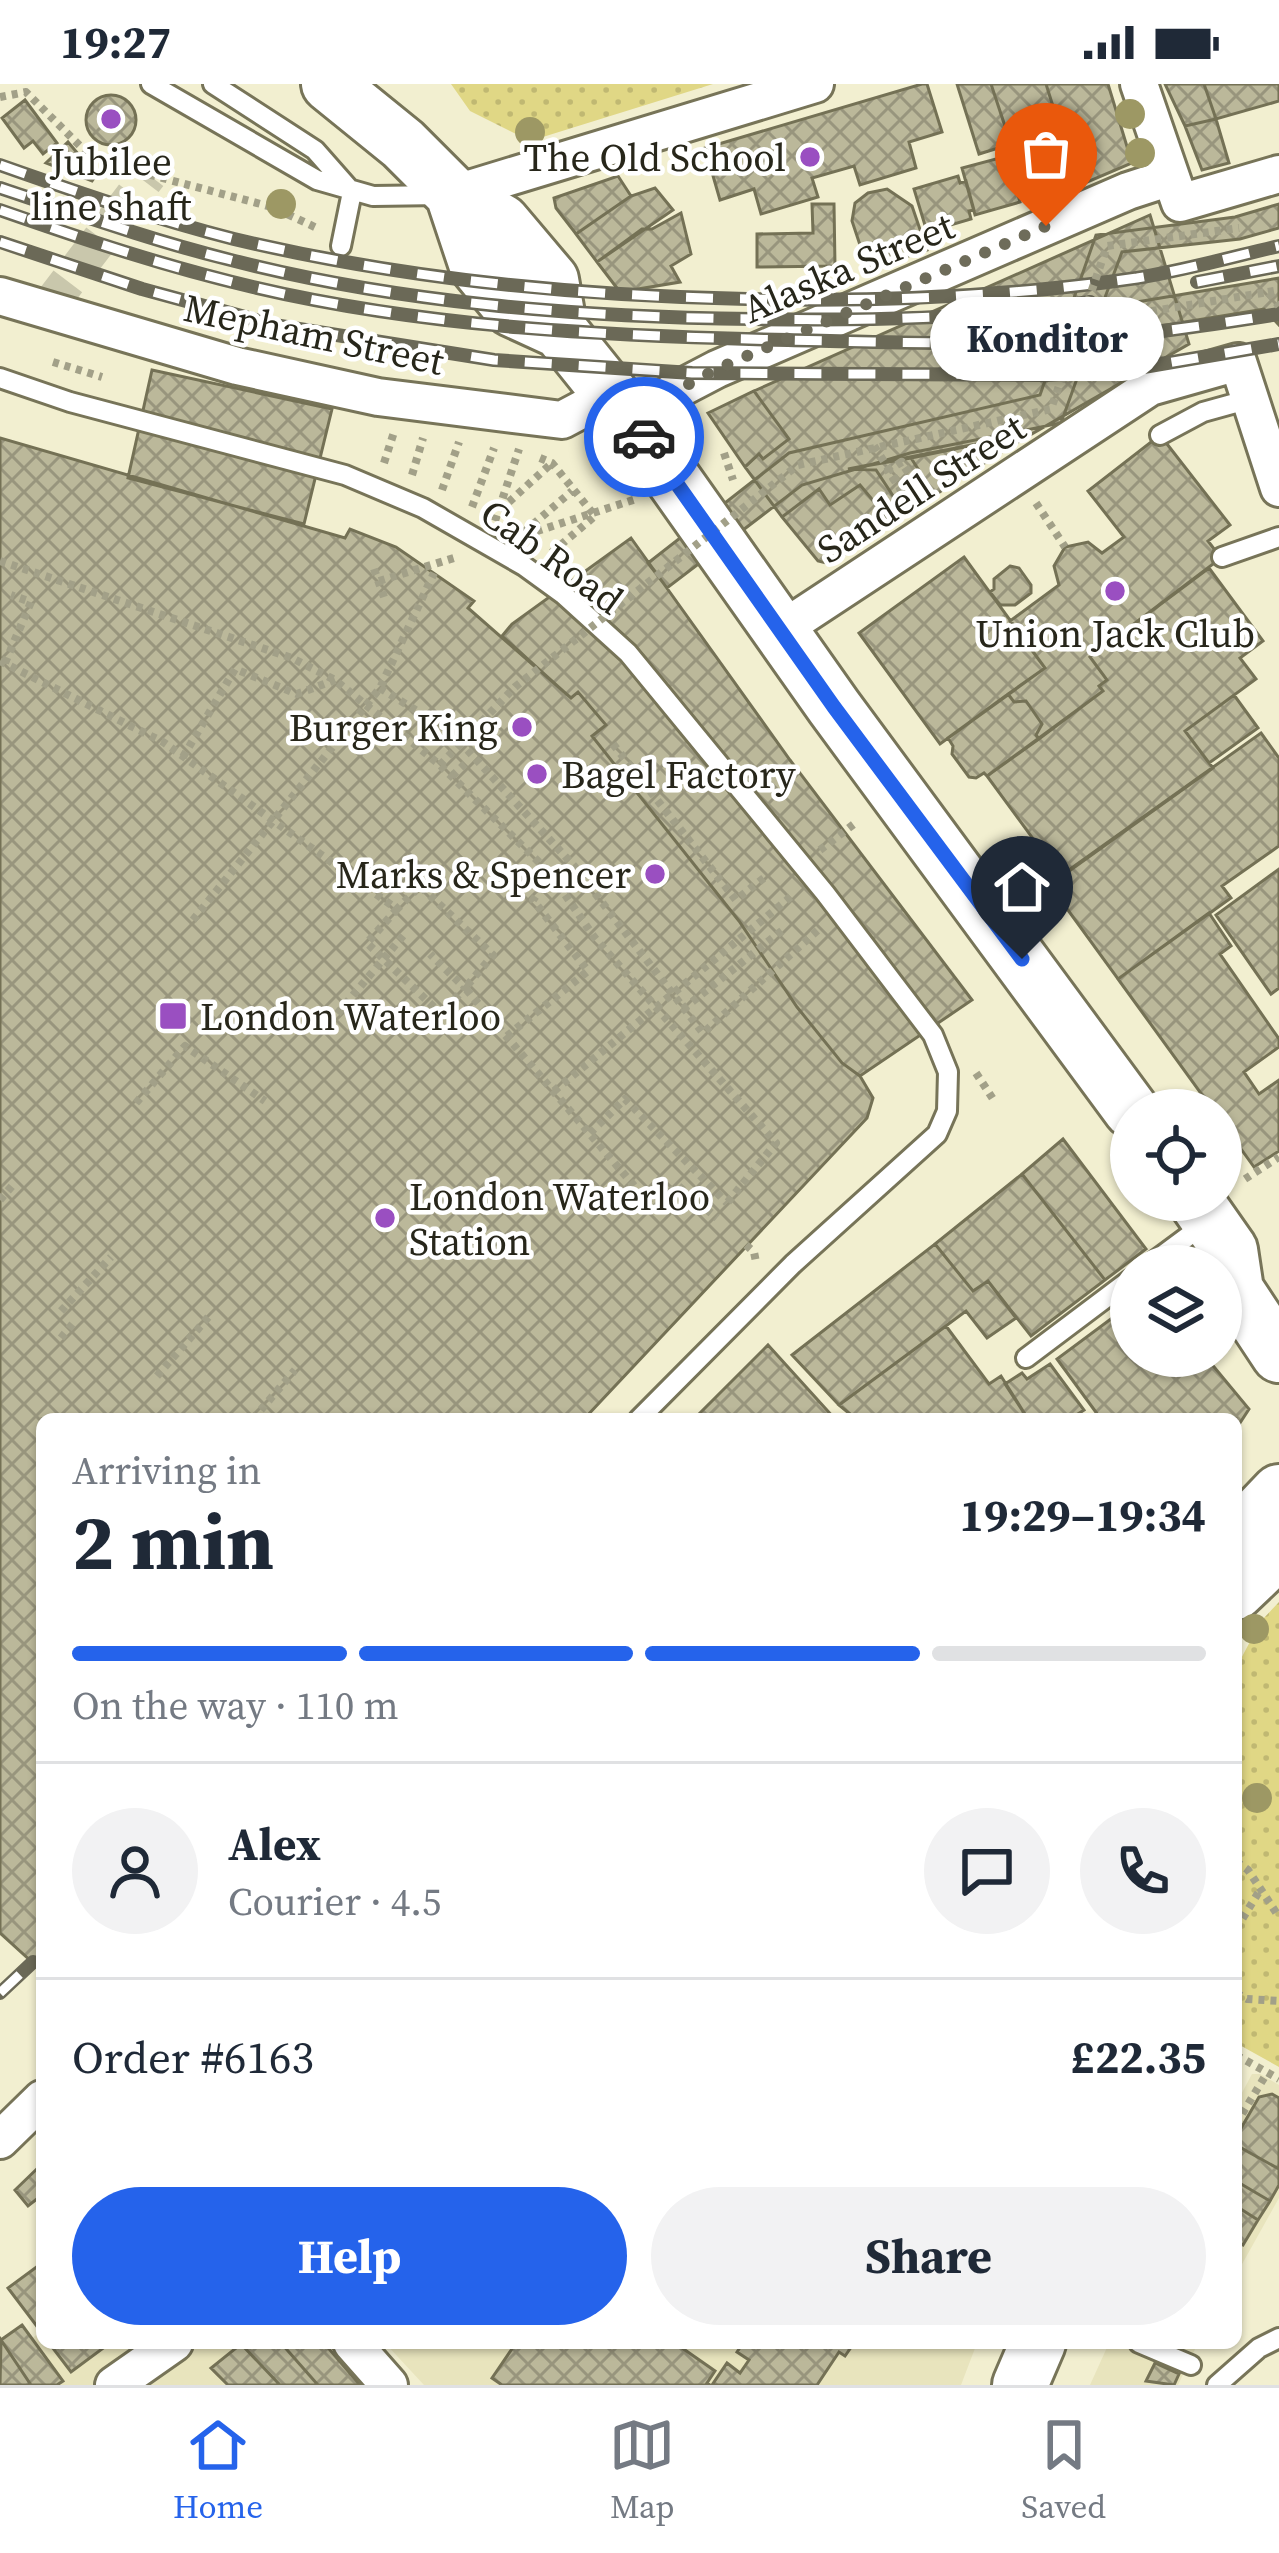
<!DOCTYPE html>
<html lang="en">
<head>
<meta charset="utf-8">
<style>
  body { margin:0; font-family:"Source Serif 4",serif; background:#f2f2f3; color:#1f2937; height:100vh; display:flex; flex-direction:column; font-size:45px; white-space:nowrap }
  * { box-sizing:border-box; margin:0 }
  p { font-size:39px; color:#747a83 }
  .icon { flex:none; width:66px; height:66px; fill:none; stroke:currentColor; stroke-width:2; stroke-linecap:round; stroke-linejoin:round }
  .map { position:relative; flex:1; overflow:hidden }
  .details { position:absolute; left:36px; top:1329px; width:1206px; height:936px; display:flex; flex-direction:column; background:#fff; border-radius:18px; box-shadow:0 3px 9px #0004 }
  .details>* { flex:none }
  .controls { position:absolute; left:1110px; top:1005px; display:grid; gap:24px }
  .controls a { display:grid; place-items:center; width:132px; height:132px; border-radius:50%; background:#fff; box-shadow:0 3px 9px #0004; font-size:60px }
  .pin { position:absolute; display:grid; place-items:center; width:102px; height:102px; color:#fff; margin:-123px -51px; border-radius:50% 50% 50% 0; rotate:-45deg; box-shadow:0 0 12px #0007 }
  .pin .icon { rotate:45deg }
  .courier { position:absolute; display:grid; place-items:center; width:120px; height:120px; margin:-60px; border:9px solid #2563eb; border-radius:50%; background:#fff; color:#222; box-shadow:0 3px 15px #0007 }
  .bubble { position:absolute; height:84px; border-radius:42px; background:#fff; box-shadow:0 3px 9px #0004; font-size:39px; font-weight:700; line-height:84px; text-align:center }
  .overview em { font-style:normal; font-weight:700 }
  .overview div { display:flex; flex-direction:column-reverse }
  .overview { display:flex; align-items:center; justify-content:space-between; height:204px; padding:0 36px }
  h1 { font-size:78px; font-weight:700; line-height:90px }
  .bar { display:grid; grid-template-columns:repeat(4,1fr); gap:18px 12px; align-content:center; height:144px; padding:0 36px }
  .bar i { height:15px; border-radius:9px; background:#e0e1e3 }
  .bar .on { background:#2563eb }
  .bar p { grid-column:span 4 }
  .line { display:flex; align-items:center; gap:30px; padding:0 36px; border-top:3px solid #e0e1e3 }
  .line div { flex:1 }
  .round { display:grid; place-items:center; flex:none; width:126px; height:126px; border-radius:63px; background:#f2f2f3 }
  .action { display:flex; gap:24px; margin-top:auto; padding:24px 36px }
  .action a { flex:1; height:138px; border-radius:72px; background:#2563eb; color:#fff; font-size:48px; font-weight:700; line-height:138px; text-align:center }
  .action a+a { background:#f2f2f3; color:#1f2937 }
  .status { display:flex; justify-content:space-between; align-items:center; height:84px; padding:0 60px; background:#fff; direction:ltr }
  .status svg { height:33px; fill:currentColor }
  .dock { display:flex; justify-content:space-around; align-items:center; height:168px; border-top:3px solid #e0e1e3; background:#fff; font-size:33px; color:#747a83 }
  .dock a { display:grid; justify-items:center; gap:6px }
  .dock .on { color:#2563eb }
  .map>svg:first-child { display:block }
  .built { fill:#e8e4bd }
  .park { fill:url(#park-dots) }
  .building { fill:url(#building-cross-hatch); stroke:#747155; stroke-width:3 }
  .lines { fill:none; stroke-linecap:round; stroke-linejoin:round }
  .street-tunnel { stroke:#c9c7ac; stroke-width:36; stroke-dasharray:36 18; stroke-linecap:butt }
  .lane-casing { stroke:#777458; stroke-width:24 }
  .street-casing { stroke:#777458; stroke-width:42 }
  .primary-casing { stroke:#777458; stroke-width:60 }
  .path { stroke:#a2a088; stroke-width:8; stroke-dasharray:6 6; stroke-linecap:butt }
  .lane { stroke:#fff; stroke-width:18 }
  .street { stroke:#fff; stroke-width:36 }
  .primary { stroke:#fff; stroke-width:54 }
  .rail-casing { stroke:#6b6957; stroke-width:14 }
  .rail { stroke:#fff; stroke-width:9; stroke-dasharray:27; stroke-linecap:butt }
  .path-bridge { stroke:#a2a088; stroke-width:8; stroke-dasharray:6 6; stroke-linecap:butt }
  .tree { fill:#9d9864 }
  .done { stroke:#6e6c5a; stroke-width:12; stroke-dasharray:0 21.6 }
  .route { stroke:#2563eb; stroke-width:15 }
  .poi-dot { fill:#9a4fc1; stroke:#fff; stroke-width:4.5 }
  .labels { text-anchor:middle; stroke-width:9; stroke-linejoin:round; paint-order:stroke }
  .poi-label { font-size:39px; fill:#27261a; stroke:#fff; text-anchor:end }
  .street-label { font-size:39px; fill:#27261a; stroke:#fff }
</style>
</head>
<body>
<div class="status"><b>19:27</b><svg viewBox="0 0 49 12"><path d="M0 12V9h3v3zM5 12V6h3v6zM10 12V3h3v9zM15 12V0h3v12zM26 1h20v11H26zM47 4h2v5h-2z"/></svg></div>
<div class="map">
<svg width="1279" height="2301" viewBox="0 0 1279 2301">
  <defs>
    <pattern id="park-dots" width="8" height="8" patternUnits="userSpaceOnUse" patternTransform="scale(3)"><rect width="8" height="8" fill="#e0d785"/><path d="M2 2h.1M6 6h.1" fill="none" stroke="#c0b872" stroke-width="1.8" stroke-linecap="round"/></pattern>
    <pattern id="building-cross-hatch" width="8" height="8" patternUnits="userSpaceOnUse" patternTransform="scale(3)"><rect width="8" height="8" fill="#bbb89a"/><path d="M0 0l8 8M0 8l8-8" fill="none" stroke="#98957d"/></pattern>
  </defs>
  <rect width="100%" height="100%" fill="#f2efd0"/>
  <path class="built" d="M1252 1990H1260L1279 2001V2114L1236 2191V2020Z
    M42 2246V2259H325L344 2282 322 2301H0V2282Z
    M385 2259H977L961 2301H424Z
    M1109 2259H1198L1178 2301H1090Z"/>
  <path class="park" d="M451 0H713L530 57 470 27Z
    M1279 1518V1983L1236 1959V1584L1261 1537Z"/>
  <path class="building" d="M922 0H927L942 48 909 58 916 84 860 101 854 82 812 94 818 113 761 130 754 105 720 116 705 64Z
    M957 0H991L1011 60 979 70Z
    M991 0H1046L1078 102 1031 121Z
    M1046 0H1108L1132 79 1078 102Z
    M1165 0H1204L1216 35 1185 42Z
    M1204 0H1279V17L1216 35Z
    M86 36a25 25 0 1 1 50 0a25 25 0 1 1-50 0Z
    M25 16 57 59 43 70 33 57 24 64 2 34Z
    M1216 35 1229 79 1202 86 1185 42Z
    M68 58 96 91 92 97 46 79Z
    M1007 72 1020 118 975 131 962 84Z
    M618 92 631 112 576 150 556 124 554 114Z
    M958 92 960 99 966 97 974 126 969 127 971 135 927 148 914 105Z
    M655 104 673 126 597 178 576 150 631 112Z
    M887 105 912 122 927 166 868 185 852 137 855 119 868 109Z
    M812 120H834L835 182 757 183V150L813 149Z
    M1279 120V144L1240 155 1122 168 1101 224 1279 194V241L1264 225 1092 253 1061 339 910 369 802 401 667 504 648 479 789 369 1040 311 1096 151 1235 133Z
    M681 129 691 170 671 182 680 198 620 208 597 178 642 145H652Z
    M1150 131 1189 260 1009 363 1003 355 848 385 876 386 905 430 892 439 860 401 830 421 819 405 782 433 745 383 759 370 763 375 789 355 754 307Z
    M152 286 332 325 304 440 128 394Z
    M754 307 789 355 763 375 759 370 745 383 708 329Z
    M1160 351 1230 441 1208 457 1221 474 1090 573 1107 596 1099 602 1103 607 1039 655 1036 651 1042 640 1026 617 1014 618 1008 610 1045 584 1010 537 1059 501 1054 482 1065 463 1088 458 1102 469 1124 453 1088 407Z
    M0 354 345 454 350 445 396 463 474 517 468 524 571 614 578 608 606 641 592 652 739 837 797 923 842 979 860 992 873 1014 867 1034 584 1335H42V1887L0 1849Z
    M1003 355 1009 363 935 411 911 374Z
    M911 374 935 411 905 430 876 386 848 385Z
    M860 401 892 439 830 480 818 477 782 433 819 405 830 421Z
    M631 454 790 676 972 916 860 992 842 979 797 923 739 837 592 652 606 641 578 608 571 614 502 552 512 540Z
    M964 473 1045 584 940 660 859 549Z
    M1010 482 1019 484 1031 501V509L1015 521H1000L990 508 994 505V495Z
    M1209 484 1263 557 1240 574 1256 595 1185 647 1213 684 1061 793 987 692 1103 607 1099 602 1107 596 1090 573Z
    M1008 610 1014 618 1026 617 1042 640 1036 651 1039 655 987 692 984 689 976 694 969 693 952 670 953 662 948 654Z
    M1234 611 1258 644 1209 679 1185 647Z
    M1261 649 1279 674V762L1222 802 1231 814 1118 895 1049 800Z
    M1279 785V904L1271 910 1216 831Z
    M1209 829 1231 862 1220 870 1279 955V963L1244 988 1259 1010 1279 996V1067L1254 1083 1221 1037V1026H1213L1118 895Z
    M1063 1055 1146 1165 1105 1196 1022 1090Z
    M1022 1090 1105 1196 1031 1252 988 1197 973 1207 935 1160Z
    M935 1160 973 1207 988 1197 1016 1234 987 1254 966 1227 839 1321 792 1271Z
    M1131 1220V1272H1205L1249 1325 1236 1345V1335H1105L1098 1331 1057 1275Z
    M946 1242 989 1300 1001 1292 1028 1335H856L839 1321Z
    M768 1261 835 1335H694Z
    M1050 1280 1084 1326 1070 1335H1028L1005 1300 1022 1289 1027 1295Z
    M1272 2010 1279 2014V2085L1236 2061V2053L1259 2013Z
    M1236 2061 1279 2085V2101L1270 2117 1236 2097Z
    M42 2080V2111L28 2122 15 2106Z
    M1236 2097 1270 2117 1258 2136 1236 2122Z
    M1236 2122 1258 2136 1243 2161 1236 2157Z
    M42 2179V2249L8 2204Z
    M22 2241 63 2297 57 2301H31L1 2256Z
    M1 2256 31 2301H0Z
    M49 2259H110L71 2288Z
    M281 2259 318 2301H280L241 2260Z
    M281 2259H324L360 2301H318Z
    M516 2259H675L715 2287 707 2299 710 2301H502L492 2294Z
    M743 2259H854L845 2272 839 2268 817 2301H712L727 2279 740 2289 749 2276 737 2268Z
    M241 2260 280 2301H228L211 2284Z
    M1155 2279 1179 2290 1174 2301 1146 2297Z"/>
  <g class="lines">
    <path class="street-tunnel" d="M46 226 149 91"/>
    <g class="lane-casing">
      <path id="lane" d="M151 0 317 96 373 112 442 111
        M213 0 315 66 352 108 341 162
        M0 294 70 318 345 391 423 424 524 482 564 511 628 569 825 809 933 951 948 988 947 1027 937 1050 793 1180 639 1335
        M1160 351 1203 328 1250 315
        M1222 473 1279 453
        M1148 1182 1206 1139
        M1026 1274 1131 1195
        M1139 2259 1191 2281
        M1217 2301 1259 2264 1279 2254"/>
    </g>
    <g class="street-casing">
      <path id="street" d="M1139 0 1180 119 1279 90
        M453 110 815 0
        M0 212 237 282 378 313 562 336 611 310
        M633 338 673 308 717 285 1128 107 1171 93
        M781 546 1150 303 1238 278 1279 404
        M0 2056 42 2015
        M352 2259 389 2301
        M114 2301 174 2259"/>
    </g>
    <g class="primary-casing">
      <path id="primary" d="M329 0 403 60 453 110 502 138 551 196 560 247
        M453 110 477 182 512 225 560 247 633 338 834 623 1131 1026
        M1195 1116 1230 1166 1236 1206 1279 1271
        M1236 1453 1279 1408
        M1236 1508 1279 1467
        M1020 2301 1038 2259"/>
    </g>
    <path class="path" d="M0 13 26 8 94 76 272 123 319 145
      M1268 208 1279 206
      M53 278 102 293
      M724 369 733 396
      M540 374 552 379 595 432 550 470
      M384 379 394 348
      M412 391 423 354
      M442 406 459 358
      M909 417 888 386 902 378 923 411
      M909 418 888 387 901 378 924 412
      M1036 419 1065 463
      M472 423 494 364
      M500 426 552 379
      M495 437 519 365
      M524 448 572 407
      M525 451 636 415
      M374 485 384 513
      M379 497 454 474
      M0 577 163 658 397 825 420 802 493 871 465 904 654 1125 677 1101 717 1134
      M5 579 31 518 11 511
      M380 604 451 648 574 782 703 949 818 846
      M613 660 736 816 765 793
      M183 673 235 585 297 610 335 596
      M452 692 465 680
      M820 766 854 740
      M397 825 367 859 441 930 465 904 430 870
      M193 836 380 604 434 489
      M683 925 784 845
      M322 948 407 847
      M507 952 588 887 533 816 551 790
      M976 989 995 1018
      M554 1007 793 811
      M136 1019 185 962 265 1017
      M590 1049 625 1015 727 1119
      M1245 1095 1279 1073
      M0 1116 12 1102
      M746 1161 754 1168 756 1178
      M61 1227 111 1173
      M61 1254 75 1237
      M157 1292 211 1230
      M253 1335 295 1286
      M1236 1777 1248 1786 1279 1833
      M1236 1857 1238 1842 1260 1806
      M1236 1909 1247 1915 1279 1917
      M1236 1971 1279 1995
      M1236 2040 1267 1989"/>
    <use href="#lane" class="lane"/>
    <use href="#street" class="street"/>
    <use href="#primary" class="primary"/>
    <g class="rail-casing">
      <path id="rail" d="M0 81C77 108 155 135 234 155 403 195 574 212 747 215 878 218 1007 213 1137 194 1185 186 1232 173 1279 162
        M0 104C75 129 150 156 227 175 397 219 578 233 753 235 866 237 978 235 1090 218
        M0 126C83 155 167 183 253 203 429 244 608 252 788 256 876 258 965 261 1052 257 1129 253 1204 242 1279 230
        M0 158 142 205 274 241 494 276 692 289 1045 291 1120 287 1279 260
        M1197 198 1279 182
        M0 1909 33 1878"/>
    </g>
    <use href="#rail" class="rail"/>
    <path class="path-bridge" d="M1080 239 1268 208 1279 222
      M874 362 912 421 925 413
      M0 477 292 574 335 596 440 681 551 790 594 853 776 1059 727 1119
      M440 681 515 603 798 381 1051 325 1107 162 1239 144"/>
  </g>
  <g class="tree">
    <circle cx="1130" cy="30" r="15"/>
    <circle cx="530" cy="48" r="15"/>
    <circle cx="1140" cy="69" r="15"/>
    <circle cx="281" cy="120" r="15"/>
    <circle cx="1254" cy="1545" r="15"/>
    <circle cx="1257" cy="1714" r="15"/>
  </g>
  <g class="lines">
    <path class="done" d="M644 353 633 338 674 308 717 285 1046 142"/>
    <path class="route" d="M644 353 834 623 1022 875"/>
  </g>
  <g class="poi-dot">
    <circle cx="111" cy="35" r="12"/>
    <circle cx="810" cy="73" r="12"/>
    <circle cx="1115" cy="507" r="12"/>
    <circle cx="522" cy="643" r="12"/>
    <circle cx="537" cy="690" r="12"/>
    <circle cx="655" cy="790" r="12"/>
    <rect x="158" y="917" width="30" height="30" rx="6"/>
    <circle cx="385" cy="1134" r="12"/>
  </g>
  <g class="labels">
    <g class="poi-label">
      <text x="786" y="87">The Old School</text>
      <text x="111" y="91" text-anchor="middle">Jubilee<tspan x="111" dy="45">line shaft</tspan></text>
      <text x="1115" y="563" text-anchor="middle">Union Jack Club</text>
      <text x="498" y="657">Burger King</text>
      <text x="561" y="704" text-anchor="start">Bagel Factory</text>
      <text x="631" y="804">Marks &amp; Spencer</text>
      <text x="200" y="946" text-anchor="start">London Waterloo</text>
      <text x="409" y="1126" text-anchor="start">London Waterloo<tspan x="409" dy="45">Station</tspan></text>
    </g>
    <g class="street-label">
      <text transform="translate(848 183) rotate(-23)" y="14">Alaska Street</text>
      <text transform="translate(314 250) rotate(12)" y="14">Mepham Street</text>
      <text transform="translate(921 404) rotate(-33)" y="14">Sandell Street</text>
      <text transform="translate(552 472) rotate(36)" y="14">Cab Road</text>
    </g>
  </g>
</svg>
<div class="controls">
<a><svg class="icon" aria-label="locate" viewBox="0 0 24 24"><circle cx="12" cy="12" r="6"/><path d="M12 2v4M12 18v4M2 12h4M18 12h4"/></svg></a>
<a><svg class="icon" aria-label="layers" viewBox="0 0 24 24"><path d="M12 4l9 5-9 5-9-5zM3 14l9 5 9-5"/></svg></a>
</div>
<div class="pin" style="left:1046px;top:142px;background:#ea580c"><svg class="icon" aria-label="bag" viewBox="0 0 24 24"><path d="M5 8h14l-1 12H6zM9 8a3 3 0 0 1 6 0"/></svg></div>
<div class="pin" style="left:1022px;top:875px;background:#1f2937"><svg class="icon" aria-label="home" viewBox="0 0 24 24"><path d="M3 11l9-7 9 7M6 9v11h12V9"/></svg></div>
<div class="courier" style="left:644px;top:353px"><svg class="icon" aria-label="car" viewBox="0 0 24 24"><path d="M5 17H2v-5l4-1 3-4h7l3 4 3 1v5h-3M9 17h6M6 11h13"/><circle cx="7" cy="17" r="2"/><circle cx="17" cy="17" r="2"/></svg></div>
<div class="bubble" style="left:930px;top:213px;width:234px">Konditor</div>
<section class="details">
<div class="overview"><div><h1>2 min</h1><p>Arriving in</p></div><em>19:29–19:34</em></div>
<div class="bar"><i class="on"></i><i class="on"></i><i class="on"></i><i></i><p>On the way · 110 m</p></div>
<div class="line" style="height:216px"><a class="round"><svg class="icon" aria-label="person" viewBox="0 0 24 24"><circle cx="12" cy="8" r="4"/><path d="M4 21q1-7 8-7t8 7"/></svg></a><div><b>Alex</b><p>Courier · 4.5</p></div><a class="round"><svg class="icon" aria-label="chat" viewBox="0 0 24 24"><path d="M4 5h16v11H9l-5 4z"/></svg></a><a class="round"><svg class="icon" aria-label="phone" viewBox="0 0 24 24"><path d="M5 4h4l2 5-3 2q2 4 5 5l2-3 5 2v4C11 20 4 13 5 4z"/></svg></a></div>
<div class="line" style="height:156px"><div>Order #6163</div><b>£22.35</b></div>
<div class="action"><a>Help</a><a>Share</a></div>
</section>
</div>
<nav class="dock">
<a class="on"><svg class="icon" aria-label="home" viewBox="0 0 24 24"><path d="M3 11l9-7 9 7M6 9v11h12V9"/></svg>Home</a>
<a><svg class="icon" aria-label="map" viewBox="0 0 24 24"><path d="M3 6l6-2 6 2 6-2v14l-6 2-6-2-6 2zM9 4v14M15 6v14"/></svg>Map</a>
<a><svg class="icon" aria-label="saved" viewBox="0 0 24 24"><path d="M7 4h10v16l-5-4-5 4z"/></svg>Saved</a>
</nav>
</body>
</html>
